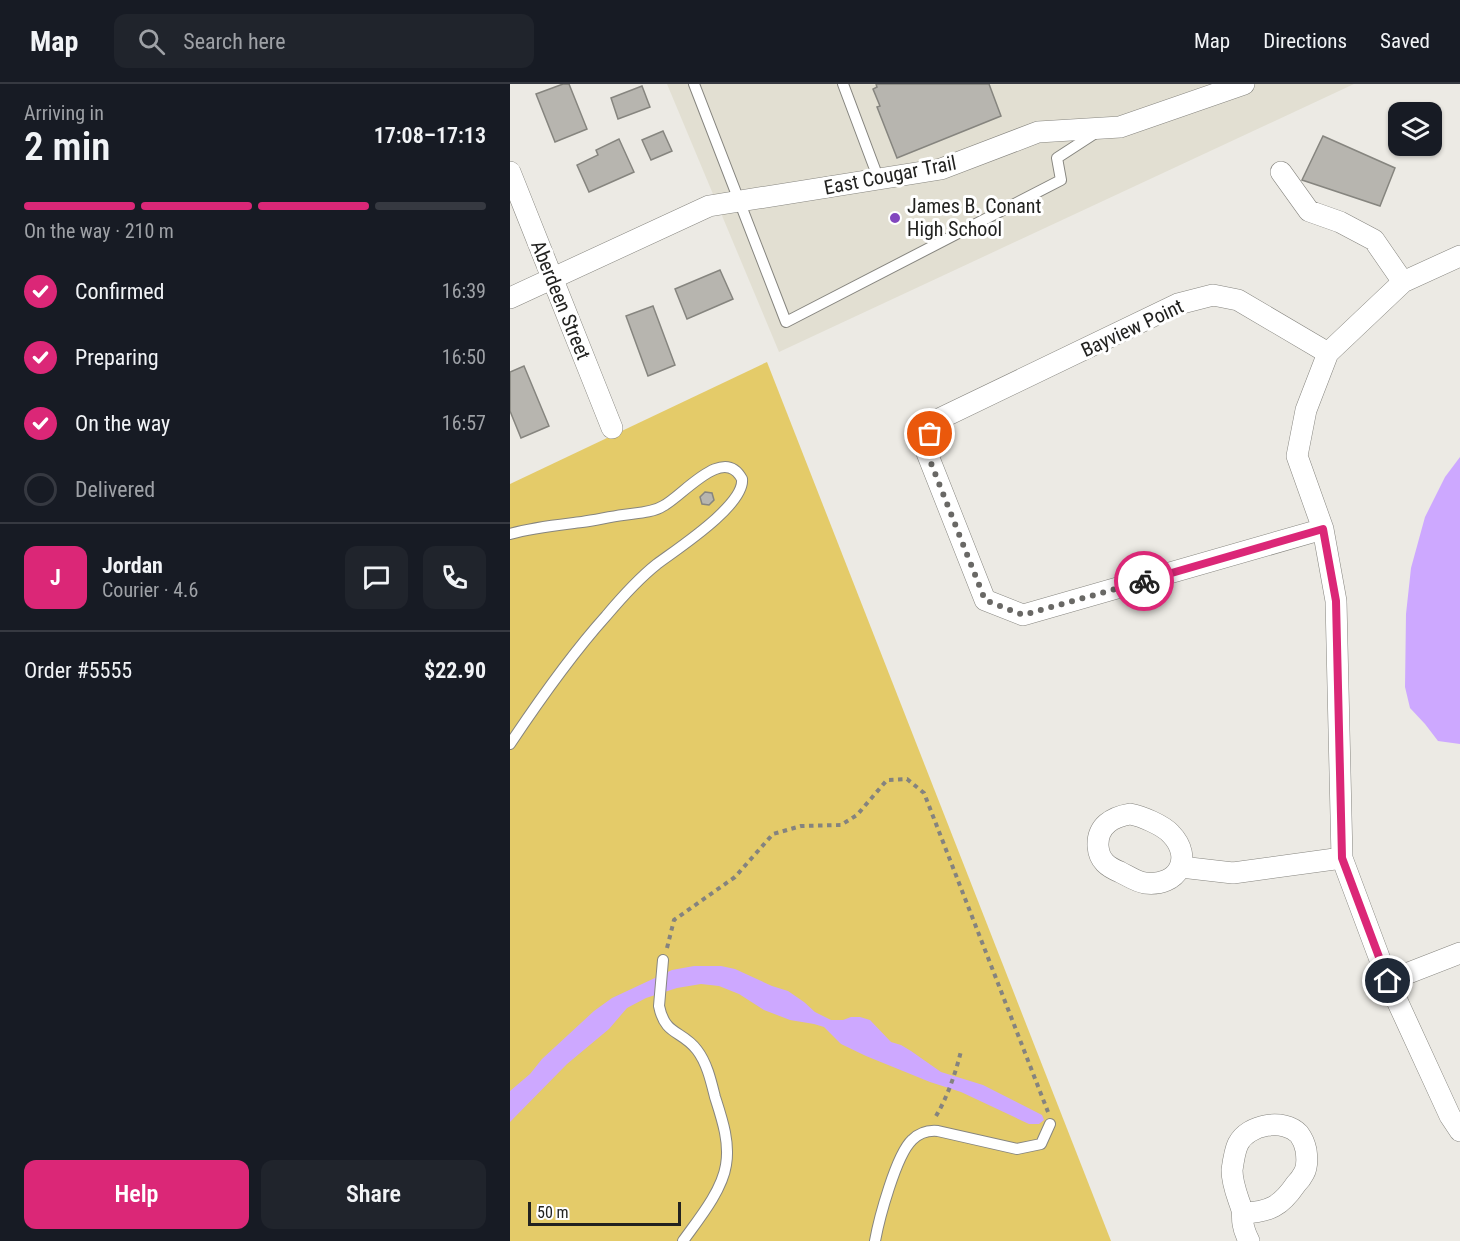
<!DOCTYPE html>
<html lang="en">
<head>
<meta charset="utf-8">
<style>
  body { margin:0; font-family:"Roboto Condensed",sans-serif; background:#20242c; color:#f1f3f6; height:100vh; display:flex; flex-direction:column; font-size:22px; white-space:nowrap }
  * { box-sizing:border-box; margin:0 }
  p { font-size:20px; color:#9ea1a6 }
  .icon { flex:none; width:33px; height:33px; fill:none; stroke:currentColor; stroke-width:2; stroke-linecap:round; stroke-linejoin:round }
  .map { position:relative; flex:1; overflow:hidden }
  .details { display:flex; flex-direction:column; background:#171b24; width:510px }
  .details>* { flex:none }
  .buttons { position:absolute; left:878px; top:18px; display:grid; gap:12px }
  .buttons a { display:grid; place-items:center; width:54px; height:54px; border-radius:12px; background:#171b24; box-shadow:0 2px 4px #0004; font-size:30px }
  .scale { position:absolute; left:18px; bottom:15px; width:153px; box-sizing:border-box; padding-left:6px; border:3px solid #222220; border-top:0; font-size:16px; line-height:21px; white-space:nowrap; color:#222220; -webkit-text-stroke:4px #fff; paint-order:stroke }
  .pin { position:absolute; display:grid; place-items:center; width:51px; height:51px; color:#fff; margin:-26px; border:3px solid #fff; border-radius:50%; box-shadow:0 2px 6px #0007 }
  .courier { position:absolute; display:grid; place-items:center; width:60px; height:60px; margin:-30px; border:4px solid #db2777; border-radius:50%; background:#fff; color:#222; box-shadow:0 2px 8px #0007 }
  .overview em { font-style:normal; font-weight:600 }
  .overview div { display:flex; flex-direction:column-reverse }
  .overview { display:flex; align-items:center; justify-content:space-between; height:102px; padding:0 24px }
  h1 { font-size:39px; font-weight:600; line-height:45px }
  .bar { display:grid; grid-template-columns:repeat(4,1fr); gap:9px 6px; align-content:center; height:72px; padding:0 24px }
  .bar i { height:8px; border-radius:4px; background:#363941 }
  .bar .current { background:#db2777 }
  .bar p { grid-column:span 4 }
  .line { display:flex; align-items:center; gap:15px; padding:0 24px; border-top:2px solid #363941 }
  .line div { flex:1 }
  .round { display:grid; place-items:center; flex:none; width:63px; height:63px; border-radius:12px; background:#20242c }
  ol { padding:0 24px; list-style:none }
  li { display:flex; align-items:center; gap:18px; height:66px }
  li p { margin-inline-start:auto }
  li .icon { padding:6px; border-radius:50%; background:#db2777; color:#fff; stroke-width:4 }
  li:last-child { color:#9ea1a6 }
  li i { width:33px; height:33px; border:3px solid #363941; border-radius:50% }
  .cta { display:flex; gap:12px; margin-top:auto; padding:12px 24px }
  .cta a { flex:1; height:69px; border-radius:12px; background:#db2777; color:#fff; font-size:24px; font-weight:600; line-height:69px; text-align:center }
  .cta a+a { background:#20242c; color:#f1f3f6 }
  header { display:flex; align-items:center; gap:36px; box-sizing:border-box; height:84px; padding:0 30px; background:#171b24; border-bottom:2px solid #363941 }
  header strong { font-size:28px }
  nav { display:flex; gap:33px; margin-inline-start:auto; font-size:21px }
  .search { width:420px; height:54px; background:#20242c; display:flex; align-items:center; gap:15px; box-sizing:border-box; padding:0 21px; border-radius:12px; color:#9ea1a6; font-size:22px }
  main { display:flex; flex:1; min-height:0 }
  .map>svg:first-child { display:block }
  .built { fill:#e2dfd2 }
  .green { fill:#e4cb69 }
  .water { fill:#cda8ff }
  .building { fill:#b7b5af; stroke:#86857f; stroke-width:1.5 }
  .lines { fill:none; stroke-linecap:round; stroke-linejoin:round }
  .service-casing { stroke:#86857f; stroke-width:12 }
  .minor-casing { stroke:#86857f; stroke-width:22 }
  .path { stroke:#84837f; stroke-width:4; stroke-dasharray:4.5 4.5; stroke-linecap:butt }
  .service { stroke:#fff; stroke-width:10 }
  .minor { stroke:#fff; stroke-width:21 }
  .done { stroke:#696865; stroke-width:6; stroke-dasharray:0 10.8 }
  .route { stroke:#db2777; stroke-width:8 }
  .poi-dot { fill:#8247be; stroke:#fff; stroke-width:2 }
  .labels { text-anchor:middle; stroke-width:6; stroke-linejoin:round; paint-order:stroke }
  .street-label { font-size:20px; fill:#222220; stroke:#fff }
  .poi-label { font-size:20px; fill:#222220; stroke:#fff; text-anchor:start }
</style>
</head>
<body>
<header>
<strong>Map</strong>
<div class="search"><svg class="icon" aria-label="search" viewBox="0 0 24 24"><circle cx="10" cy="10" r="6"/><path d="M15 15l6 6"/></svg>Search here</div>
<nav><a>Map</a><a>Directions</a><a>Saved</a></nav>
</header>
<main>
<section class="details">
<div class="overview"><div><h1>2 min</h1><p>Arriving in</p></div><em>17:08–17:13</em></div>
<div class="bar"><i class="current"></i><i class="current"></i><i class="current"></i><i></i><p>On the way · 210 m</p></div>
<ol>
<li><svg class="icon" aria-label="check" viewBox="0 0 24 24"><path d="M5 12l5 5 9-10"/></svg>Confirmed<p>16:39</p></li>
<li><svg class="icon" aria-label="check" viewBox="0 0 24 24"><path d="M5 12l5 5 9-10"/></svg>Preparing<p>16:50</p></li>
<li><svg class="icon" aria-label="check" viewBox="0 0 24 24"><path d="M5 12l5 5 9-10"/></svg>On the way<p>16:57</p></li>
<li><i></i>Delivered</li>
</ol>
<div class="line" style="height:108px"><b class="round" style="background:#db2777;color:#fff">J</b><div><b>Jordan</b><p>Courier · 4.6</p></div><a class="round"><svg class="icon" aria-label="chat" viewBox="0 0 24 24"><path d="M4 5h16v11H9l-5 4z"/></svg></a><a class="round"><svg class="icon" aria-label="phone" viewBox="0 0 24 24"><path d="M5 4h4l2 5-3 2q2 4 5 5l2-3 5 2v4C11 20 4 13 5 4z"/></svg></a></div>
<div class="line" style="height:78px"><div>Order #5555</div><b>$22.90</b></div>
<div class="cta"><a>Help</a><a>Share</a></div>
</section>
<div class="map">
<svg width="950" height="1157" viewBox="0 0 950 1157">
  <rect width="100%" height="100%" fill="#eceae4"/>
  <path class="built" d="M157 0H844L269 268Z"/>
  <path class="green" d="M257 278 601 1157H0V400Z"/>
  <path class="water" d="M950 373V660L928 657 915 640 900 624 895 603 896 530 901 484 915 433 935 393Z
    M184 882H211L225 885 262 902 278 907 294 918 305 928 321 936H333L341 933H350L360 936 381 958 391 961 401 967 431 988 473 1001 532 1031 534 1036 529 1040H519L451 1008 420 998 356 972 331 960 314 943 304 940 280 936 254 926 229 910 209 902 191 900 167 904 136 914 117 924 99 945 57 980 0 1038V1007L20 990 32 975 84 927 102 914 162 886Z"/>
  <path class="building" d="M53 0H59L77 45 45 58 26 10Z
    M366 0H480H479L491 32 387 74 367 23 370 22 363 5 367 3Z
    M132 2 140 23 108 35 101 14Z
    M153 47 162 67 141 76 132 56Z
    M813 52 885 84 870 122 792 96Z
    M109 55 124 88 79 108 67 81 88 71 86 66Z
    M210 186 223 215 177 235 165 205Z
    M143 222 165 281 138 292 116 232Z
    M14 282 39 342 11 354 0 327V288Z
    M195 408 202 409 204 416 199 421 192 420 190 413Z"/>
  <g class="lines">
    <g class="service-casing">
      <path id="service" d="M184 0 276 238 551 96 547 74 587 48
        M333 0 369 96
        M0 450C24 443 48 441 72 438 86 436 99 433 113 431 126 429 142 429 153 422 173 412 213 360 232 395 235 421 167 465 147 480 128 495 112 513 96 532 60 572 30 615 0 660
        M153 876 149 922C155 952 172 946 187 966 197 979 201 997 205 1013 212 1035 220 1058 216 1081 212 1107 188 1136 173 1157
        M365 1157C369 1135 386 1071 402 1056 409 1049 418 1046 428 1047L507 1065 531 1060 540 1040"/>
    </g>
    <g class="minor-casing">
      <path id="minor" d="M0 88 102 344
        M771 88 799 127 830 138 864 156 893 198
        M950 172 893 198 818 269 796 326 787 372 813 445 826 517 832 774 878 897 940 1032 950 1047
        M0 214 199 122 431 85 528 48 610 43 734 0
        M813 445 513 531 475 516 415 364 425 337 668 220 703 211 728 216 818 269
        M620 730C631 732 653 741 661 750 684 774 668 803 635 799 627 798 618 792 610 788 598 783 589 777 588 762 587 742 602 733 620 730Z
        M671 783 723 789 832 774
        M878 897 950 869
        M733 1129C760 1128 771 1122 786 1100 789 1097 792 1093 794 1089 798 1082 797 1073 796 1066 795 1061 792 1054 789 1050 774 1034 738 1040 728 1060 725 1066 723 1079 722 1086 722 1101 728 1113 732 1126 733 1131 732 1135 733 1140 734 1146 736 1151 739 1157"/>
    </g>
    <path class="path" d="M157 864 164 836 225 793 263 750 291 742 331 741 347 731 377 696 397 695 414 709 538 1028
      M426 1032C437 1014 446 988 451 967"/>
    <use href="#service" class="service"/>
    <use href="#minor" class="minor"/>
  </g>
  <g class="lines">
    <path class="done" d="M420 350 415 364 475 516 513 531 634 497"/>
    <path class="route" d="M634 497 813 445 826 517 832 774 878 897"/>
  </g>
  <circle class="poi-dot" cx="385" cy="134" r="6"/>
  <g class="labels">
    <g class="street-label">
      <text transform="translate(380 91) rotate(-11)" y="7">East Cougar Trail</text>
      <text transform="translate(51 216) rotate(68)" y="7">Aberdeen Street</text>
      <text transform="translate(622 244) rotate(-25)" y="7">Bayview Point</text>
    </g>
    <g class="poi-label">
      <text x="397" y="129">James B. Conant<tspan x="397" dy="23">High School</tspan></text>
    </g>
  </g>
</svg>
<div class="buttons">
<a><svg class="icon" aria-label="layers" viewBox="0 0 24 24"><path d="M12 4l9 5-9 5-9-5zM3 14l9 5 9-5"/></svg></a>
</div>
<div class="scale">50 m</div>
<div class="pin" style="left:420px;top:350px;background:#ea580c"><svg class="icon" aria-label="bag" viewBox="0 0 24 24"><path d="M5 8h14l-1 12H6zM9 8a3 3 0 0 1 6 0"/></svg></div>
<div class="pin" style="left:878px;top:897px;background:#1f2937"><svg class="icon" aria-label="home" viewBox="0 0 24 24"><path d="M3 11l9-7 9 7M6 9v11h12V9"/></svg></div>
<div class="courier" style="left:634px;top:497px"><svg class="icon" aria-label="bike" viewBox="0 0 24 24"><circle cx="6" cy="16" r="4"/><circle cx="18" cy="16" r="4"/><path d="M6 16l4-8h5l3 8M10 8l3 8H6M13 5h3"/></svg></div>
</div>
</main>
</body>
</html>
